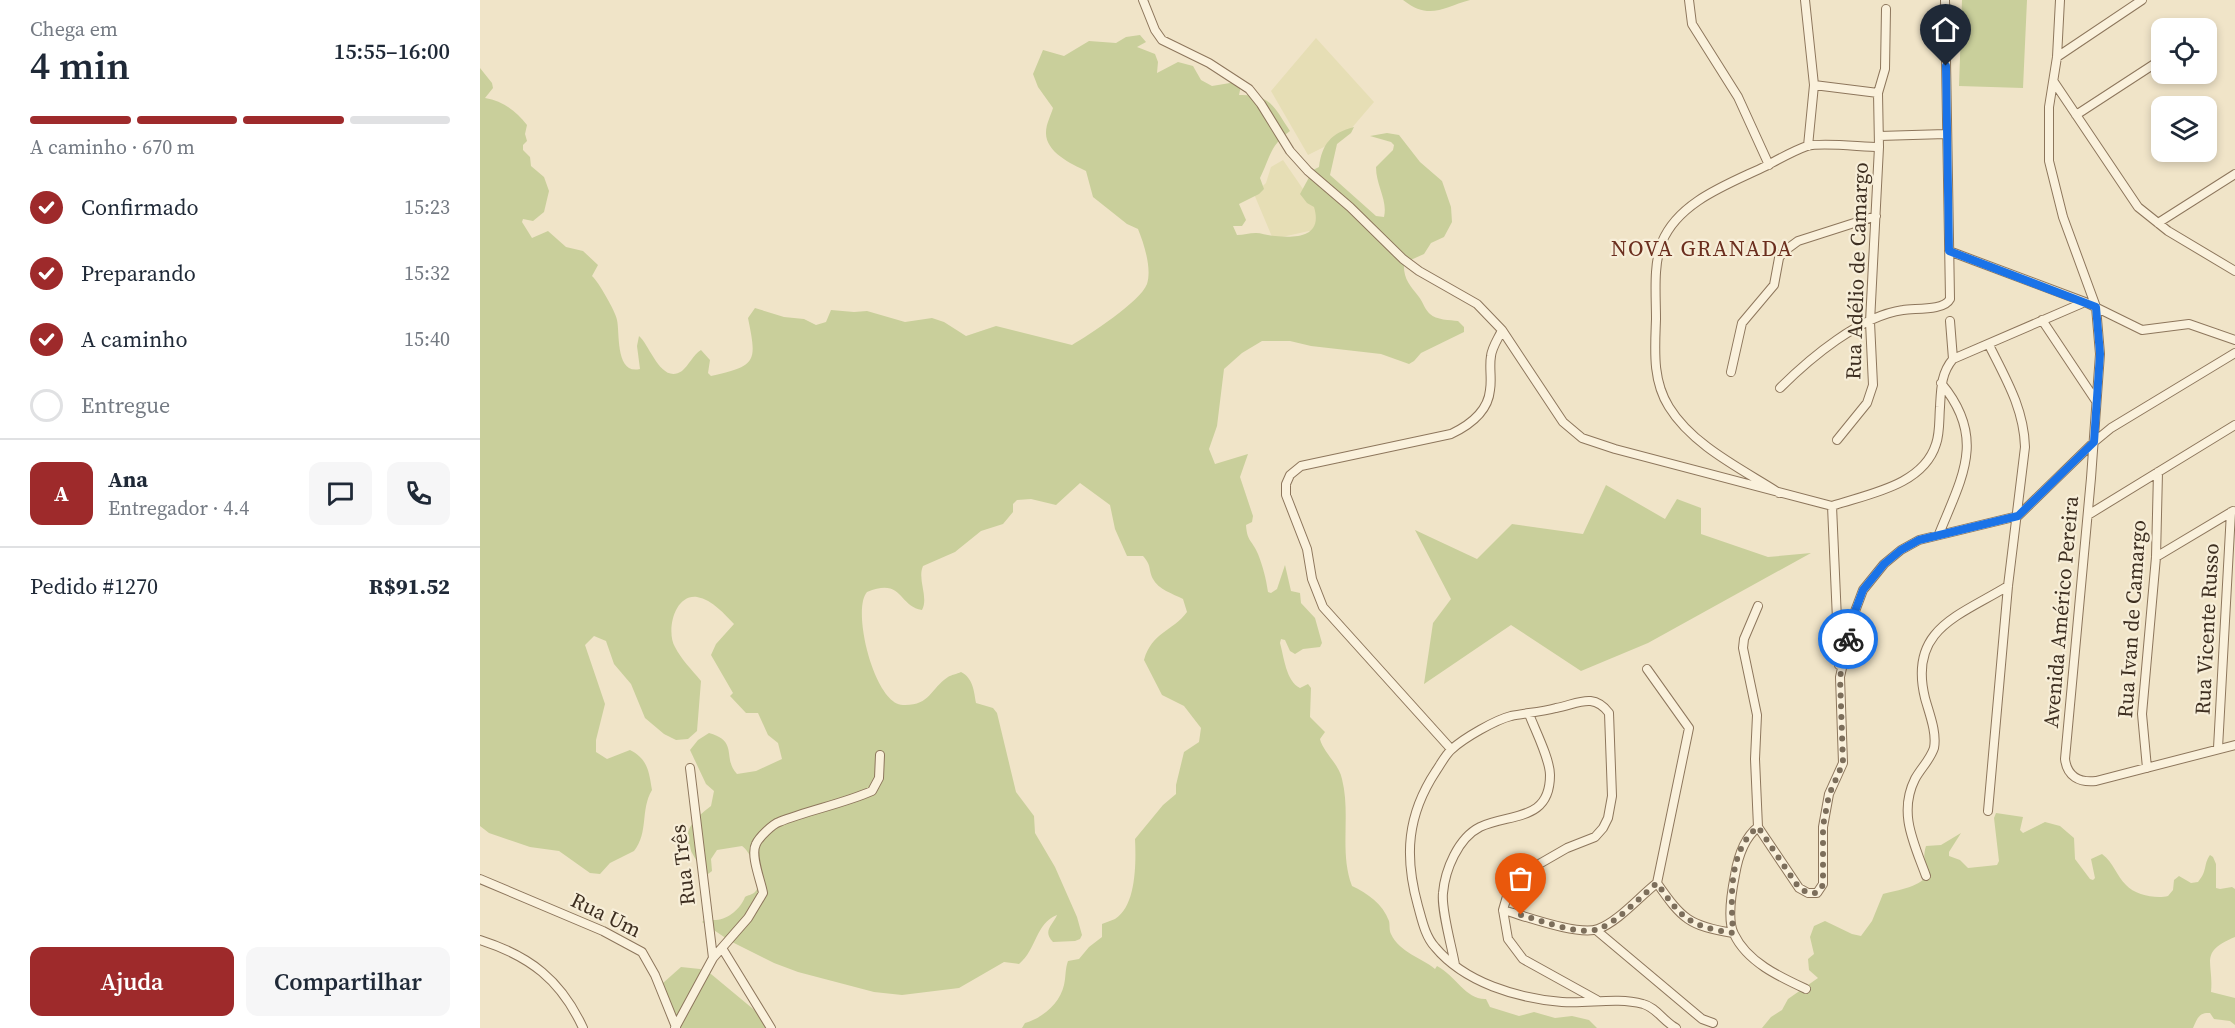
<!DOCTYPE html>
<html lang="pt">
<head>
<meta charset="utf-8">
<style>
  body { margin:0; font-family:"Source Serif 4",serif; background:#f6f6f7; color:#1f2937; height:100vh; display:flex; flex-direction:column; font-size:22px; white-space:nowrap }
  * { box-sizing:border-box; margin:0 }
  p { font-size:20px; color:#747a83 }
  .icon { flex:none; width:33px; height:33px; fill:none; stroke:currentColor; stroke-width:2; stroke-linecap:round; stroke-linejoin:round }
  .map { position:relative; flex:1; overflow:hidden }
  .panel { display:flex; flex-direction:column; background:#fff; width:480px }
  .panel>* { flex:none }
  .controls { position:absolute; left:1671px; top:18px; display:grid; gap:12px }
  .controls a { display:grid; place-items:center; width:66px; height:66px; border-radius:12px; background:#fff; box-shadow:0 3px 9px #0003; font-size:30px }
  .pin { position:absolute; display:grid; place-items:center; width:51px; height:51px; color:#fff; margin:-62px -26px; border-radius:50% 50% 50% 0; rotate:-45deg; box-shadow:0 0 6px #0007 }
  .pin .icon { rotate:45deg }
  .courier { position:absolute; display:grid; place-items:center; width:60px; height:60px; margin:-30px; border:4px solid #1a73e8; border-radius:50%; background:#fff; color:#222; box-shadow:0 2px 8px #0007 }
  .overview em { font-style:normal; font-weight:600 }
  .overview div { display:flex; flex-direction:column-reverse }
  .overview { display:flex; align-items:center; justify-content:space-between; height:102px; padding:0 30px }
  h1 { font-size:39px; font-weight:600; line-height:45px }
  .bar { display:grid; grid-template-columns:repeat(4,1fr); gap:9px 6px; align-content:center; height:72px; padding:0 30px }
  .bar i { height:8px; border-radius:4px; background:#e0e1e3 }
  .bar .active { background:#9e2a2b }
  .bar p { grid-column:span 4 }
  .line { display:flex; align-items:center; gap:15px; padding:0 30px; border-top:2px solid #e0e1e3 }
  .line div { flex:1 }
  .round { display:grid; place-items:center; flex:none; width:63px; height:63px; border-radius:12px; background:#f6f6f7 }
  ol { padding:0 30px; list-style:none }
  li { display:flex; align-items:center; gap:18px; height:66px }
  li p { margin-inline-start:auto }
  li .icon { padding:6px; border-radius:50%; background:#9e2a2b; color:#fff; stroke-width:4 }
  li:last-child { color:#747a83 }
  li i { width:33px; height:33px; border:3px solid #e0e1e3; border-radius:50% }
  .cta { display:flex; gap:12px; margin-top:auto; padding:12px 30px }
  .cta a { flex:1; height:69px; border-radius:12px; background:#9e2a2b; color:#fff; font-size:24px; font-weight:600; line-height:69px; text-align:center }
  .cta a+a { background:#f6f6f7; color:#1f2937 }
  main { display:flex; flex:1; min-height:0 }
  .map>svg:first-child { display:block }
  .farmland { fill:#e6deb5 }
  .green { fill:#c9cf9b }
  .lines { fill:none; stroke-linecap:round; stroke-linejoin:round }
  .street-casing { stroke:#8d765c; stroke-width:10 }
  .street { stroke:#faf1dc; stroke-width:8 }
  .done { stroke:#7c6e5b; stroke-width:6; stroke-dasharray:0 10.8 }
  .route { stroke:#1a73e8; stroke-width:8 }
  .labels { text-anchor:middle; stroke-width:4.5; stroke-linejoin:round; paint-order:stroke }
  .street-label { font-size:21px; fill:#3d2e20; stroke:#f7eed8 }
  .neighbourhood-label { font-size:22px; letter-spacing:1.5px; fill:#6b2e1e; stroke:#f7eed8 }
</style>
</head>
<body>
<main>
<section class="panel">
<div class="overview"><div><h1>4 min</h1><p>Chega em</p></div><em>15:55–16:00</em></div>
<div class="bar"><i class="active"></i><i class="active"></i><i class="active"></i><i></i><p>A caminho · 670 m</p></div>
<ol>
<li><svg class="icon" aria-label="check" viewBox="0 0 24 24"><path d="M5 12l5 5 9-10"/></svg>Confirmado<p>15:23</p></li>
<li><svg class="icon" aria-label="check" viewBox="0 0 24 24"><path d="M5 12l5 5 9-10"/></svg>Preparando<p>15:32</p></li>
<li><svg class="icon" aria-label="check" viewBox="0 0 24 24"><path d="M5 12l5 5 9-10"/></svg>A caminho<p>15:40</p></li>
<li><i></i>Entregue</li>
</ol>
<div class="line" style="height:108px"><b class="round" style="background:#9e2a2b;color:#fff">A</b><div><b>Ana</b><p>Entregador · 4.4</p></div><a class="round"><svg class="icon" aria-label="chat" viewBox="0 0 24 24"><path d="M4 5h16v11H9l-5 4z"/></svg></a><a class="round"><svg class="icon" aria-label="phone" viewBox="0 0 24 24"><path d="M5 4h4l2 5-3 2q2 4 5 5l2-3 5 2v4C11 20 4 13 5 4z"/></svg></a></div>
<div class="line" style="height:78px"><div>Pedido #1270</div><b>R$91.52</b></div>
<div class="cta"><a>Ajuda</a><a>Compartilhar</a></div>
</section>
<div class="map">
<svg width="1755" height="1028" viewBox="0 0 1755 1028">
  <rect width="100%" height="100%" fill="#f0e4c8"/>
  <path class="farmland" d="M836 38 894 102 864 137 828 155 791 91Z
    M803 160 823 189 837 204 843 241 829 231 793 239 774 194 786 183 791 167Z"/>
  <path class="green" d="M923 0H990C963 7 950 21 923 0Z
    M1482 0H1547L1543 88 1479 86Z
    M660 35 666 42 657 47 675 54 678 62 677 73 698 62 713 66 721 80 732 86 762 81 759 95C791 94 794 107 810 131 790 145 790 158 780 178L784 189 779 194 759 204 766 220 762 226H753L757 235C764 235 769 233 776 233 782 233 788 236 795 236 817 238 843 237 834 207L827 203 820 194 833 170 839 167C842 144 851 133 874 127L871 133 857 144 850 175 896 216 904 217C908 200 896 186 896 167L913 150 914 145 911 142 890 136 907 133 919 135 940 162 962 181 971 207 972 222 964 237 951 243 944 254 924 263C923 279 930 285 939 297 943 302 945 310 950 314 956 320 970 320 978 321L984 327V332L941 353 934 361 929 364 901 354 831 346 810 341H782L762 353 744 369 737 426 729 449 735 464 768 454 760 477 773 516 772 522 766 525C767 542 773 541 778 554 783 567 786 578 788 592L791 593 797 589 805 565 811 591 820 593 821 603 835 618 842 643 840 647 823 649 815 654 810 651 805 640 801 639 800 643C804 657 806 681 820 688L828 684 831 688 830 717 845 732 840 739C843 752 859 764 862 779 871 815 859 852 872 886 887 893 903 904 909 921 910 925 909 930 911 934 920 953 941 957 955 969L957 966C976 976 986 1000 1006 999L1010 1007 1039 1016 1054 1012 1075 1018 1092 1016 1109 1020 1117 1028H542L545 1023C563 1018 580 1003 584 985 586 977 585 969 588 961L599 959 609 947 622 937V924C626 922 631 921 635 919 657 906 656 860 655 839L683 805 696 794V785L704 752 719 742 721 728 704 706 682 695 664 660C672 632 692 632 707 612L703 599C693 594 678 589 673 579 668 569 672 566 663 556H647L635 529 630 505 600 483 576 505 551 499 537 500 533 504V512L523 524 501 531 475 552 443 566C437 580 449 597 442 610 418 606 423 577 387 592 371 610 395 705 423 705 450 706 450 689 468 677 471 675 477 674 481 672 493 678 494 691 496 703L513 708 517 713 536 792 554 816 555 833 575 867 597 917 602 935 600 939 595 941 573 942C562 931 573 925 577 915 555 924 557 949 539 964L524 962 479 988 422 995 394 992 318 972 294 963 250 941 222 922C227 918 229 920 236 920 249 919 261 908 265 897 268 895 272 895 275 892 285 882 271 852 262 846L237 850 231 859 232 871 228 874 225 873C203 842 198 831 231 806L234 791 226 784 210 750 218 740 229 733C259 741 242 758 257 774L276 771 302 759 298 743 288 735 278 713H266L250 696 253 693 231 655 236 644 254 624C244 614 233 600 217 597 194 594 186 632 195 647 201 659 212 670 221 681L217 731 208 739 196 740 184 734 165 718 151 684 134 664 126 641 114 636 105 645 125 704 116 740V752L127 759 150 750C168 759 169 772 172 790 160 810 169 832 154 851L130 863 120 874 110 873 79 851 50 847 9 833 0 826V68L12 83 13 88 5 98C23 101 36 111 47 125L45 134 47 141 43 145V150L50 157 51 166 64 177 69 191 64 212 53 221 43 219 42 222 52 238 68 231 86 247 103 251 118 265 112 276C118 281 136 312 137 320 140 333 135 375 160 369L157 346 159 336C170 345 181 385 202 371 209 365 213 355 221 350L230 360 228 373 231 376C277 366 277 362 268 318L275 308 304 317 324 319 336 325 346 322 351 310 374 312 387 311 425 322 452 318 464 322 486 336 516 326 592 345C609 335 660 302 667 284 672 268 664 244 658 229L647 224 613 197 606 171C591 164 565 152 566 132 566 124 571 115 573 108L558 87 553 74 563 50 584 56 609 41 636 43 646 37Z
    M1126 485 1185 519 1197 499 1221 508V534L1288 557 1331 553 1168 643 1101 671 1031 625 944 684 953 623 971 599 935 530 997 559 1032 524 1103 534Z
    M1516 813 1543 817 1540 830 1543 833 1565 822 1580 826 1594 838 1595 859 1610 879 1613 880 1615 878 1611 859 1622 854C1634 863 1636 875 1646 885 1655 895 1676 899 1688 896L1693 890 1694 880 1699 876 1711 883 1718 882C1728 870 1723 865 1730 855L1733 857 1736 864V888L1740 889 1752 887 1755 889V937C1718 952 1734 962 1731 992L1755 998V1025L1750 1021 1734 1019 1730 1013C1719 1012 1717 1019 1713 1028H1282L1291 1017 1302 1010 1308 999 1338 978 1329 970 1328 959 1334 954 1330 937 1334 926 1345 921 1372 934 1381 936 1392 921 1403 894C1417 890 1443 887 1449 872 1444 865 1443 855 1446 846L1461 845 1481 833 1469 852V856L1480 860 1488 868 1517 865 1519 861 1514 818Z
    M201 967 220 969 231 974 296 1028H198L199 1020 187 998 183 983Z"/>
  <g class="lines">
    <g class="street-casing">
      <path id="street" d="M663 0 675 30 682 40 729 63 769 89 781 104 810 151 828 171 870 207 923 259 939 271 997 304 1022 330C1018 339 1012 347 1011 356 1009 367 1012 379 1010 390 1008 412 990 425 971 434L821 466 810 475 806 484V495L827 549 832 579 843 607 971 749
        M1209 0 1212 24 1258 97 1289 165
        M1325 0 1334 85 1328 146
        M1580 0 1577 57 1569 107V161L1583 217 1616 307 1620 354 1611 478 1585 759C1587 776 1599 783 1616 781L1755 745
        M1577 57 1662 0
        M1574 82 1658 207 1688 231 1755 271
        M1334 85 1398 93
        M1596 115 1682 59
        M1399 136 1466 134
        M1678 223 1755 174
        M1469 251 1605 302
        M1562 320 1616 401
        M1470 321 1473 359
        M1022 330 1083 422 1102 438 1135 449 1352 506
        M1251 372 1262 323 1294 285 1299 258 1303 252 1318 241 1396 216
        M1300 388C1330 358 1380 316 1423 310 1435 308 1464 311 1470 299L1465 0
        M1357 440 1387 403 1393 385 1390 322 1399 147 1398 93 1405 69 1406 9
        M1299 493C1262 469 1213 446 1189 407 1172 380 1175 349 1176 319 1176 295 1173 265 1182 242 1199 201 1249 184 1286 166 1299 159 1313 151 1327 146 1342 142 1382 147 1399 147
        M1352 506C1387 494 1443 486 1456 444 1460 433 1459 419 1460 407 1461 389 1461 373 1473 359L1605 302 1662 330 1709 324 1755 340
        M1352 506 1359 665
        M1608 515 1755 425
        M1459 534C1482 477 1507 438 1461 383
        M1676 557 1753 511
        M1278 606 1264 639 1263 648 1277 715 1275 759 1278 827 1319 888 1328 893H1337L1343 884V827L1349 794 1363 763 1360 677 1374 614 1383 590 1404 564 1421 550 1439 540 1538 516 1614 442 1631 428 1755 353
        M1167 669 1209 728 1177 883C1202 919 1209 926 1253 933
        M1738 748 1751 512
        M210 768 233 958
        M1667 768 1662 714 1676 557 1678 472
        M1508 811 1528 586 1545 447C1544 409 1526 379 1509 345
        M1278 827C1264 838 1258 857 1255 875 1252 890 1247 921 1254 934 1267 962 1300 977 1326 989
        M1446 876C1434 843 1418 813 1435 779 1441 768 1450 760 1454 748 1457 732 1449 713 1445 698 1428 629 1479 616 1528 586
        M0 879 123 931 162 952 175 975 196 1027
        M1023 910C1045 916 1098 936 1118 929 1138 922 1160 896 1177 883
        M1116 930 1222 1019 1233 1023
        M0 940C50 956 81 980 103 1028
        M242 948 291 1028
        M975 965C972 947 961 910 963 893 965 870 978 838 1000 827 1030 813 1070 822 1070 775 1070 759 1055 730 1049 714
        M1117 1000 1043 959 1028 939 1023 910 1030 886 1047 871 1087 848 1115 837 1123 828 1128 818 1132 796 1129 713C1113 692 1098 704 1076 708 1061 712 1046 713 1031 716 1015 720 984 738 972 749 965 755 961 764 956 771 927 815 924 856 938 906 942 920 945 936 955 947 985 983 1037 998 1082 1002 1109 1004 1136 997 1163 1004 1176 1007 1184 1022 1196 1028
        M195 1028 233 958 268 918 283 893C281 881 270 855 276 844 279 837 293 824 299 822 329 810 362 804 392 791L399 778 400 755"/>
    </g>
    <use href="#street" class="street"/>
  </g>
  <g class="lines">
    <path class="done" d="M1041 915C1060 920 1100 936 1118 929 1138 922 1161 896 1177 883 1202 919 1209 926 1253 933 1251 899 1248 850 1278 827L1319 888 1328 893H1337L1343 885V826L1349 795 1363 763 1360 677 1368 639"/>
    <path class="route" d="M1368 639 1374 614 1383 590 1404 564 1421 550 1439 540 1538 516 1614 442 1620 354 1616 307 1469 251 1466 66"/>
  </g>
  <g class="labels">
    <g class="street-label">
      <text transform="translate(1377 271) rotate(-88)" y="7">Rua Adélio de Camargo</text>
      <text transform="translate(1581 612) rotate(-85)" y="7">Avenida Américo Pereira</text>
      <text transform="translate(1652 619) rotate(-86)" y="7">Rua Ivan de Camargo</text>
      <text transform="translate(1727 629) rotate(-87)" y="7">Rua Vicente Russo</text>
      <text transform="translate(203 865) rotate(-97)" y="7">Rua Três</text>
      <text transform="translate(126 915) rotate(26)" y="7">Rua Um</text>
    </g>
    <g class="neighbourhood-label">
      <text x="1222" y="256">NOVA GRANADA</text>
    </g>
  </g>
</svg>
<div class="controls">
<a><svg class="icon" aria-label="locate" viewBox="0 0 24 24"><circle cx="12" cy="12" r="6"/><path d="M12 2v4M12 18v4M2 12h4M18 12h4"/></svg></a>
<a><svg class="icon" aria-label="layers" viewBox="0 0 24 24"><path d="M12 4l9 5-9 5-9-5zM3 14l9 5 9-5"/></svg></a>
</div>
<div class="pin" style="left:1041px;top:915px;background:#ea580c"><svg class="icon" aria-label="bag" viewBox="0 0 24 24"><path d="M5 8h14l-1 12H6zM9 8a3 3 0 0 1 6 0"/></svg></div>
<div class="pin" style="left:1466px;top:66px;background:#1f2937"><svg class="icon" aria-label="home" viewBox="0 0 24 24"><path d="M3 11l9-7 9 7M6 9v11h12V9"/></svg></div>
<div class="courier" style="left:1368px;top:639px"><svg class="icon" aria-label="bike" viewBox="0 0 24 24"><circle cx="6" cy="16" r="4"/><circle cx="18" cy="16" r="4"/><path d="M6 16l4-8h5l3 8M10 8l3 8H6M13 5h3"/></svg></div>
</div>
</main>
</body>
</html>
